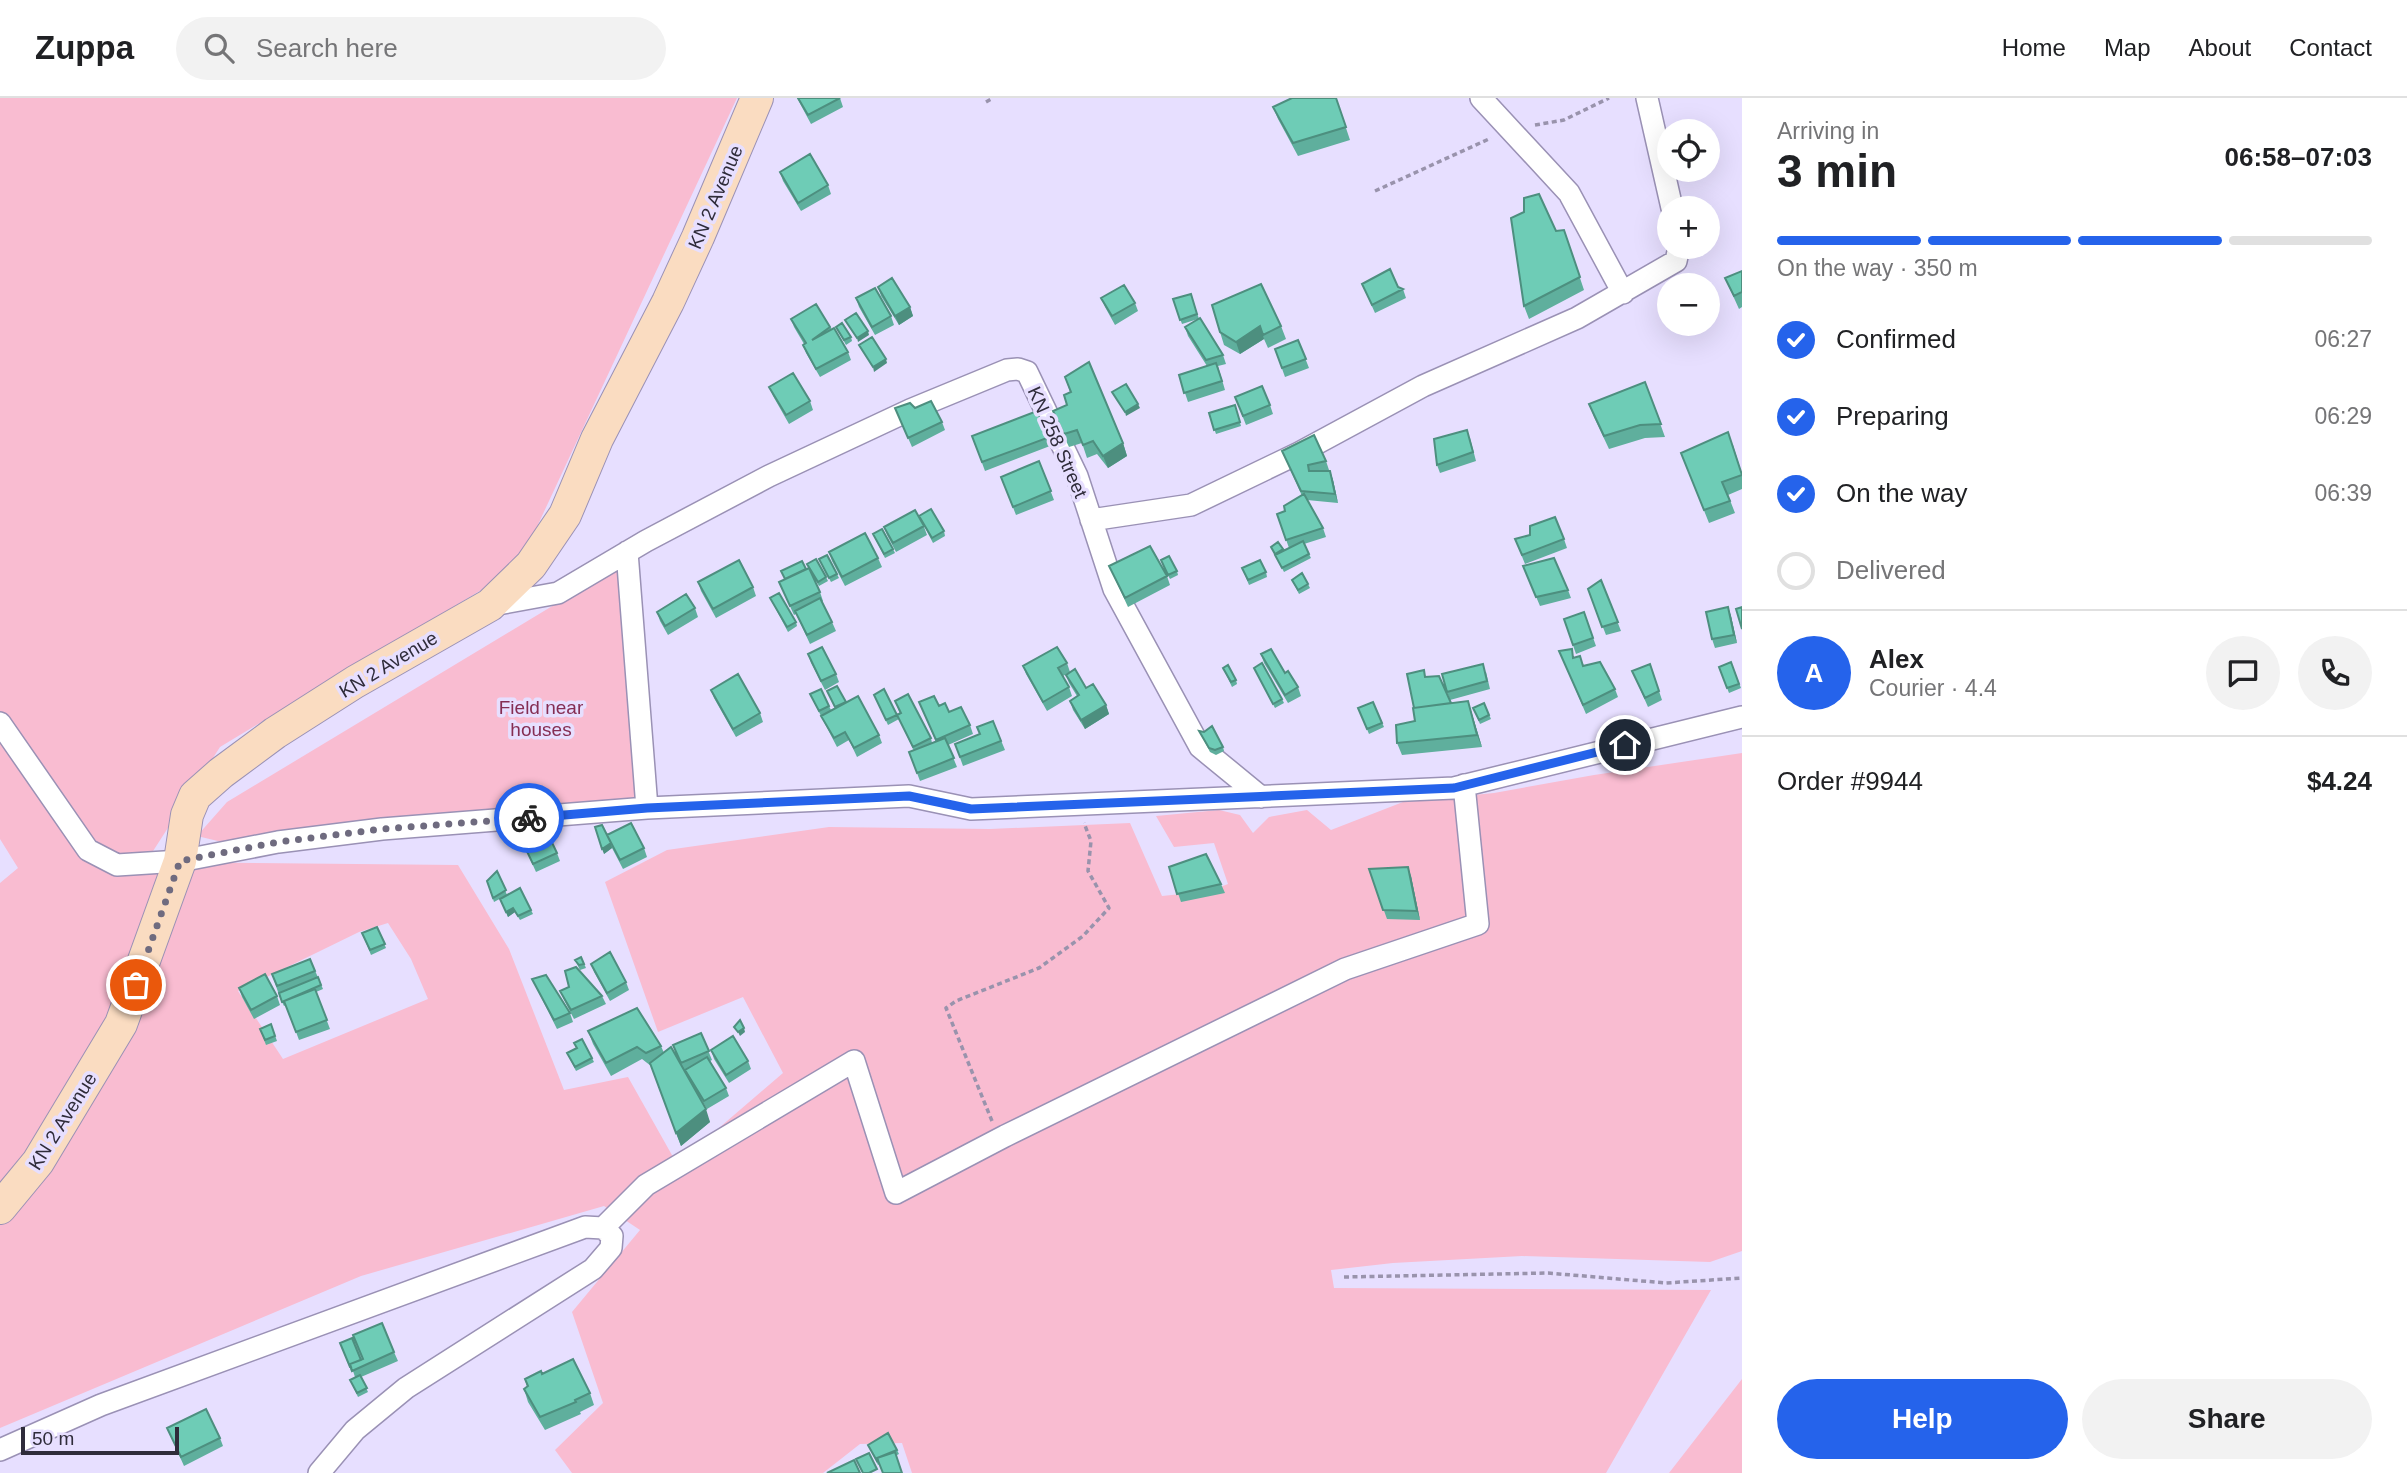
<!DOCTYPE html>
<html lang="en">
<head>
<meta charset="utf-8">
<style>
  body { margin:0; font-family:Helvetica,sans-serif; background:#f2f2f2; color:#202124; height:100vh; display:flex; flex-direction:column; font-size:26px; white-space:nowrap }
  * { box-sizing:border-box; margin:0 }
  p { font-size:23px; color:#757577 }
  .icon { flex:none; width:38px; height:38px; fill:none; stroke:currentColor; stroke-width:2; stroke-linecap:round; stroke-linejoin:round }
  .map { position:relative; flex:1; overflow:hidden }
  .panel { display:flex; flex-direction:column; background:#fff; width:665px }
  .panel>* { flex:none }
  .buttons { position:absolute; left:1657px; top:21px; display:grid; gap:14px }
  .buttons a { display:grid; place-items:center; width:63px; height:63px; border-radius:50%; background:#fff; box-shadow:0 7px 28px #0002; font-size:35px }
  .scale { position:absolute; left:21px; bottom:18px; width:158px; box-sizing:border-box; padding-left:7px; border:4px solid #2f2c3a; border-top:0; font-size:19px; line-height:24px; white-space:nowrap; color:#2f2c3a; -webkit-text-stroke:5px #e7dfff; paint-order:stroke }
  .pin { position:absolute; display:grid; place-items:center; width:60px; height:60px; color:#fff; margin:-30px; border:4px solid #fff; border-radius:50%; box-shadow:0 2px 7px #0007 }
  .courier { position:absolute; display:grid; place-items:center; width:70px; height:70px; margin:-35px; border:5px solid #2563eb; border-radius:50%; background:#fff; color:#222; box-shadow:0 2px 9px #0007 }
  .head em { font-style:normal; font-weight:700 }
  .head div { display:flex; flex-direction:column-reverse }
  .head { display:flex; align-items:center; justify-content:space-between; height:119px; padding:0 35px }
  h1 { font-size:46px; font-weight:700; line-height:52px }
  .bar { display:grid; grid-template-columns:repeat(4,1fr); gap:10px 7px; align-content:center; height:84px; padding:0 35px }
  .bar i { height:9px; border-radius:5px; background:#e0e0e0 }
  .bar .active { background:#2563eb }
  .bar p { grid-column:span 4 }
  .line { display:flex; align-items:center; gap:18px; padding:0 35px; border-top:2px solid #e0e0e0 }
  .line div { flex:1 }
  .round { display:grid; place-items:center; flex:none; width:74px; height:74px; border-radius:37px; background:#f2f2f2 }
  ol { padding:0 35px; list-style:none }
  li { display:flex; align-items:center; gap:21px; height:77px }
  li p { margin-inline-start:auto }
  li .icon { padding:7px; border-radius:50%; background:#2563eb; color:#fff; stroke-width:4 }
  li:last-child { color:#757577 }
  li i { width:38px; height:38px; border:4px solid #e0e0e0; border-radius:50% }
  .cta { display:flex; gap:14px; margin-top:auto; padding:14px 35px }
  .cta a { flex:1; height:80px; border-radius:42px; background:#2563eb; color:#fff; font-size:28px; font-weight:700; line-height:80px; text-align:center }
  .cta a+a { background:#f2f2f2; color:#202124 }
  header { display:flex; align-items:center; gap:42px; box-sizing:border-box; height:98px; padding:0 35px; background:#fff; border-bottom:2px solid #e0e0e0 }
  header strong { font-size:33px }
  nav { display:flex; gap:38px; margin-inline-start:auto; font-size:24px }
  .search { width:490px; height:63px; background:#f2f2f2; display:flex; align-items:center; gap:18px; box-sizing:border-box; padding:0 24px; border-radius:38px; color:#757577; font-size:26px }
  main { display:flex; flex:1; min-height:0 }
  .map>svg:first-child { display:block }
  .green { fill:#f9bcd1; fill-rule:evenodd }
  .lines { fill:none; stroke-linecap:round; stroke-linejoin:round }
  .street-casing { stroke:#9a91b5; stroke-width:24 }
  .secondary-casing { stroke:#9a91b5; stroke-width:34 }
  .path { stroke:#9993ac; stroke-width:3.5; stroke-dasharray:5 3.5; stroke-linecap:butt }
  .street { stroke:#fff; stroke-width:21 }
  .secondary { stroke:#fadcc1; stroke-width:32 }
  .wall { fill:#5faf9d }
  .shaded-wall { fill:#4d8f7f }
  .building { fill:#6eccb6; stroke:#4d8f7f; stroke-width:2 }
  .done { stroke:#6f6b7f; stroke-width:7; stroke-dasharray:0 12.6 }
  .route { stroke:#2563eb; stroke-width:9 }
  .labels { text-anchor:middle; stroke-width:7; stroke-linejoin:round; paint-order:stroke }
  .street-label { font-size:19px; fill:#2f2c3a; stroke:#e7dfff }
  .park-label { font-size:19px; fill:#852d53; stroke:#e7dfff }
</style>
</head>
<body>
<header>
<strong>Zuppa</strong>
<div class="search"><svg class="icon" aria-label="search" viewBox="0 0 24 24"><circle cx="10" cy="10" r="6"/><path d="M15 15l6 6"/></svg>Search here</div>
<nav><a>Home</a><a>Map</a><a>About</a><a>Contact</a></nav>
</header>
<main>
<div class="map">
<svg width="1742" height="1375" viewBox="0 0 1742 1375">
  <rect width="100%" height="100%" fill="#e7dfff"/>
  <path class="green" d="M0 0H737L528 448 488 488 220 649 146 764 458 767 509 851 564 992 628 979 677 1066 783 975 743 899 658 934 605 784 667 752 829 729 990 731 1130 725 1162 798 1210 793 1228 786 1214 745 1174 749 1156 718 1219 712 1240 717 1253 735 1269 719 1307 712 1331 732 1403 704 1494 695 1594 677 1742 655V1153L1710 1164 1522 1158 1393 1165 1331 1172 1334 1190 1711 1192 1606 1375H912L902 1345 860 1346 823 1375H572L555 1352 603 1305 572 1214 640 1132 604 1108 361 1178 0 1330V785L18 770 0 741ZM388 825 411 861 428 901 283 961 238 893 359 834Z
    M617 469 641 701 222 744 197 738 227 704Z
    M1742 1281V1375H1669Z"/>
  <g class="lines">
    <g class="street-casing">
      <path id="street" d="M1481 0 1569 95 1623 195
        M1647 0 1672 110
        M1091 422 1191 407 1299 355 1423 288 1577 220 1676 163 1679 149
        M627 454 647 710
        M492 507 558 495 646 443 769 378 910 312 1007 272 1018 271 1027 274 1077 378 1114 491 1200 649 1261 699
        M0 625 88 752 117 767 180 763 278 744 382 731 647 710 909 698 971 711 1454 690 1742 619
        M603 1130 646 1087 854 963 896 1095 1005 1038 1345 871 1478 826 1464 687
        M0 1352 101 1307 585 1129 603 1130 612 1138 611 1150 593 1171 406 1290 355 1332 319 1375"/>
    </g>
    <g class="secondary-casing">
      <path id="secondary" d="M0 1110 38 1064 121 926 180 763 187 717 195 698 221 675 275 635 355 584 490 507 531 467 565 417 597 341 668 204 698 139 757 0"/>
    </g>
    <path class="path" d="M986 4 993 0
      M1535 27 1564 22 1609 0
      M1375 93 1491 40
      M992 1023 946 910 956 903 1039 870 1083 838 1109 810 1088 773 1091 743 1084 725
      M1344 1179 1548 1175 1666 1185 1742 1180"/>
    <use href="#street" class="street"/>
    <use href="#secondary" class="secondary"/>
  </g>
  <path class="wall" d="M797 0H840L843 9 811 26Z
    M1336 0 1350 42 1298 58 1278 21 1273 9Z
    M780 74 828 87 831 96 801 113 783 83Z
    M1564 132 1584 192 1529 221 1524 208 1556 133Z
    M1742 173V209L1739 211 1725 180Z
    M1362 186 1403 191 1406 200 1375 215Z
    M878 189 910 209 913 218 899 227 881 198Z
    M1191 196 1199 221 1223 257 1226 266 1218 268 1225 292 1188 304 1179 277 1207 268 1188 238 1185 229 1198 221 1182 226 1173 201Z
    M856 200 891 218 894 227 875 237 859 209Z
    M1101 200 1135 205 1138 213 1115 227 1105 209Z
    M791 221 830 229 848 254 851 262 820 279 806 255 803 247 804 246 794 229Z
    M1281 228 1286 241 1268 250 1264 241 1240 256 1224 247 1220 234Z
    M836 229 851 239 852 243 846 247Z
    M1298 242 1309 270 1285 279 1275 251Z
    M1065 279 1123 345 1127 358 1108 370 1097 356 1087 360 1082 345 1069 349 1058 326 1053 313 1067 307 1070 294Z
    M1645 284 1665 339 1645 340 1609 351 1594 319 1589 306Z
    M769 289 810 303 813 312 789 326 773 298Z
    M1235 299 1270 307 1273 316 1246 327Z
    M1235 307 1241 328 1216 336 1209 315Z
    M895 310H915L942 324 945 332 912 349Z
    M1037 313 1050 348 985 373 972 338Z
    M1470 340 1476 363 1440 375 1437 367Z
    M1733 347 1742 376V391L1728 397 1735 415 1709 425 1681 355Z
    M1282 353 1326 363 1329 372 1322 373H1330L1333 382 1338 405 1307 402 1323 430 1326 439 1304 446 1311 460 1284 474 1271 449 1283 451V453L1289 450 1277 416 1285 413 1302 398Z
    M1039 363 1054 402 1016 417 1001 379Z
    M920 421 944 433 945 438 933 445 923 426 927 437 896 454 887 437 884 429Z
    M873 436 893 451 895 455 885 460Z
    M1515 441H1564L1567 450 1525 466Z
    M829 454 878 460 882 469 845 488 832 463Z
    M819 461 837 476 839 480 831 484Z
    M807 466 826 479 828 483 819 488Z
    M1162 466 1177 473 1178 477 1170 481Z
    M1109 468 1167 478 1170 487 1128 509Z
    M1523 468 1568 492 1571 500 1540 508Z
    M1242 470 1266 474 1267 479 1249 487Z
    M806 471 820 494 823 503 822 504 832 524 836 533 810 546 796 516 794 517 779 484Z
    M1292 482 1308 486 1310 490 1299 496Z
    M1601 482 1621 533 1606 537 1588 491Z
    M698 484 753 489 756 498 716 520 701 493Z
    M770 500 796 524 797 528 788 534Z
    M1728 509 1731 518 1737 545 1715 550 1712 541Z
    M695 510 698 519 668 537 660 523 657 514Z
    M1584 514 1596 548 1576 556 1564 521Z
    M808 556 836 576 839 584 825 592 811 565Z
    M1261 556 1285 575 1298 589 1301 598 1288 605 1264 565Z
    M1575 559 1583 568 1615 591 1618 599 1586 616 1563 562Z
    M1731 564 1741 590 1729 595 1719 569Z
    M1067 565 1070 574 1063 578 1069 589 1072 598 1047 613 1026 576 1023 568Z
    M1650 566 1662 602 1648 609 1632 573Z
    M1223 570 1236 582 1237 586 1232 589Z
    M1254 570 1282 601 1284 605 1275 610Z
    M1486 574 1490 591 1450 602 1447 594Z
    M1066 577 1086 590 1106 607 1109 616 1085 631 1073 612 1070 603 1077 598 1069 585Z
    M1426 579 1451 605 1468 603 1482 649 1402 657 1397 645 1415 623Z
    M711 592 760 615 763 624 736 639 714 600Z
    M827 593 846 605 879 637 882 645 857 659 849 642 837 649 825 626 821 618 830 613 821 618 810 596 829 608 831 612 835 610Z
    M874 597 897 617 900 616 895 603 931 640 932 645 936 644 919 604 939 608 970 627 973 636 948 647 957 669 920 683 909 654 914 653 899 621 888 627Z
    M1373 604 1384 629 1369 636 1358 610Z
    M1484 605 1491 621 1480 626 1473 610Z
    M993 623 1005 652 963 668 955 646 980 636Z
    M1199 633 1223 649 1224 653 1216 657 1210 654Z
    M608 740 644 750 647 759 623 771 612 750 604 756Z
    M522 743 557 755 560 763 536 774Z
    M1169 769 1221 786 1225 795 1181 804Z
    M1369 771 1411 778 1420 822 1387 821Z
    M497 773 507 797 494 804 487 783Z
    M500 801 531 812 533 816 520 822 515 814 508 819Z
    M377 829 386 850 371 857 362 835Z
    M581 859 586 870 580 872 575 862Z
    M310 861 323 891 316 894 330 931 299 942 286 907 284 908 280 900 272 876Z
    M591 866 626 884 629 892 610 903 594 874Z
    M532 881 570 915 573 924 557 931Z
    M569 889 602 898 606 906 574 921 564 902 560 893Z
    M239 890 277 898 280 907 254 921 242 899Z
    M271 926 277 943 266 947 260 931Z
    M588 933 661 948 664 955 681 968 673 947 701 935 712 962 710 963 726 990 729 998 707 1011 689 981 686 973 684 974 710 1024 681 1048 651 968 642 961 611 978 593 946Z
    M574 945 592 960 594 964 576 973 567 955 576 950Z
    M711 952 748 963 751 971 729 985 714 961Z
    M340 1245 361 1262 394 1254 398 1263 361 1279 368 1294 358 1299 350 1282 355 1279 353 1273H351Z
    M542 1276 590 1295 594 1307 580 1314 581 1316 545 1332 528 1304 524 1291 527 1289 525 1281Z
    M167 1330 220 1340 223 1348 184 1368Z
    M868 1347 897 1352 899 1356 878 1367Z"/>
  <path class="shaded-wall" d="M910 209 913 218 899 227 895 218Z
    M1260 228 1264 241 1240 256 1236 244Z
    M868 233 869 237 858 244 857 240Z
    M886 261 887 265 874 274 873 269Z
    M1138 306 1140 310 1126 318 1125 314Z
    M1123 345 1127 358 1108 370 1103 358Z
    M1330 373 1333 382 1338 405 1335 396Z
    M1728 509 1731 518 1737 545 1734 537Z
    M1468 603 1472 616 1482 649 1477 637Z
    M1106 607 1109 616 1085 631 1081 622Z
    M611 745 612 750 604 756 602 751Z
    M1408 769 1411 778 1420 822 1417 813Z
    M513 810 515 814 508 819 506 814Z
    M744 930 745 934 740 938 738 934Z
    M706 1011 710 1024 681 1048 676 1035Z"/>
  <path class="building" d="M798 0H840L808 17Z
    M1292 0H1336L1346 29 1293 45 1273 9Z
    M810 56 828 87 798 105 780 74Z
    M1539 96 1556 133 1564 132 1580 179 1524 208 1511 120 1524 114V100Z
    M1390 171 1398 189 1403 191 1372 207 1362 186Z
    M1742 173V194L1734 198 1725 180Z
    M892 180 910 209 895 218 878 189Z
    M1261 186 1281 228 1263 237 1260 228 1236 244 1220 234 1212 207Z
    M1124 187 1135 205 1112 218 1101 200Z
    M875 190 891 218 872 229 856 200Z
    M1191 196 1197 216 1180 222 1173 201Z
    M816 206 830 229 812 242 834 230 848 254 816 271 803 247 806 245 791 221Z
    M856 215 868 233 857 240 845 222Z
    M1200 220 1223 257 1206 262 1185 229Z
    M842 225 851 239 844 242 836 229Z
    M872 239 886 261 873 269 859 247Z
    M1298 242 1306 261 1282 270 1275 251Z
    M1089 264 1123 345 1103 358 1093 343 1083 347 1077 332 1064 336 1053 313 1067 307 1064 297 1071 294 1065 279Z
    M1216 265 1222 283 1184 295 1179 277Z
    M793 275 810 303 786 317 769 289Z
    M1645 284 1661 326 1640 327 1604 338 1589 306Z
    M1126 286 1138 306 1125 314 1112 294Z
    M1262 288 1270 307 1243 318 1235 299Z
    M931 303 942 324 908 340 895 310 910 305 915 310Z
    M1235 307 1240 324 1214 332 1209 315Z
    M1037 313 1047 340 982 364 972 338Z
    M1467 332 1473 354 1437 367 1434 341Z
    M1728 334 1742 377 1722 384 1730 403 1704 412 1681 355Z
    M1314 337 1326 363 1308 367 1309 373H1330L1335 396 1301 393 1282 353Z
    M1039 363 1051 393 1013 409 1001 379Z
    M1304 396 1323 430 1286 442 1277 416 1285 413 1284 408Z
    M931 411 944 433 932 440 919 418Z
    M915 412 924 428 893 445 884 429Z
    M1555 419 1564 441 1522 457 1515 441 1530 437V428Z
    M882 431 893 451 884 456 873 436Z
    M865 435 878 460 842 479 829 454Z
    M1303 443 1309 456 1282 470 1275 457Z
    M1278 444 1283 451 1275 456 1271 449Z
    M1150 448 1167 478 1125 500 1109 468Z
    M827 457 837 476 829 480 819 461Z
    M1169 458 1177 473 1168 477 1161 462Z
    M1554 460 1568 492 1536 499 1523 468Z
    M816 461 826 479 818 484 807 466Z
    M739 462 753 489 713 511 698 484Z
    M1260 462 1266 474 1248 482 1242 470Z
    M802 463 806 471 785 481 781 473Z
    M809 470 820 494 790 508 779 484Z
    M1302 475 1308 486 1298 492 1292 482Z
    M1601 482 1618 524 1602 529 1588 491Z
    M779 495 796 524 787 529 770 500Z
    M686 496 695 510 665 528 657 514Z
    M820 500 832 524 807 537 795 513Z
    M1728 509 1734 537 1712 541 1706 514Z
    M1742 509V531L1736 511Z
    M1584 514 1593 540 1573 547 1564 521Z
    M822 549 836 576 821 583 808 556Z
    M1057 549 1067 565 1058 570 1069 589 1043 604 1023 568Z
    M1271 551 1285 575 1288 573 1298 589 1285 597 1261 556Z
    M1572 551 1573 560 1580 558 1583 568 1600 564 1615 591 1583 607 1559 553Z
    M1731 564 1739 586 1727 590 1719 569Z
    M1262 565 1282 601 1273 606 1254 570Z
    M1483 566 1487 583 1447 594 1442 576Z
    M1650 566 1659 593 1645 600 1632 573Z
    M1228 567 1236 582 1231 584 1223 570Z
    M1075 571 1086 590 1093 586 1106 607 1081 622 1070 603 1079 597 1066 577Z
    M1424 572 1425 579 1439 578 1451 605 1414 610 1407 576Z
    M738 576 760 615 733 631 711 592Z
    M837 588 846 604 835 609 827 593Z
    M821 591 829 608 819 613 810 596Z
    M884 591 897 617 886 622 874 597Z
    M908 596 931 640 913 649 897 617 901 615 895 603Z
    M858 598 879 637 854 650 845 634 834 640 821 618Z
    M934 598 939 608 945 605 949 614 961 609 970 627 936 642 919 604Z
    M1468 603 1477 637 1397 645 1396 627 1415 623 1413 610Z
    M1373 604 1382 625 1367 631 1358 610Z
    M1484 605 1489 617 1479 622 1473 610Z
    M993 623 1001 643 960 659 955 646 980 636 977 629Z
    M1212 628 1223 649 1215 652 1209 650 1199 633 1204 634Z
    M945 640 954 660 917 675 909 654Z
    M631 725 644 750 620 762 607 737Z
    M602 727 611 745 602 751 595 729Z
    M546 732 557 755 533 766 522 743Z
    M1206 756 1221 786 1177 796 1169 769Z
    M1408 769 1417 813 1383 812 1369 771Z
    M497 773 506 792 493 800 487 783Z
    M520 790 531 812 518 818 513 810 506 814 500 801Z
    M377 829 385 846 370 852 362 835Z
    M610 854 626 884 607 895 591 866Z
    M581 859 584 866 579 867 575 862Z
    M310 861 315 873 277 888 272 876Z
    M576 869 602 898 571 912 560 893 569 889 565 873Z
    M265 876 277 898 251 912 239 890Z
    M546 877 570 915 554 922 532 881Z
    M318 879 321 887 282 904 279 895Z
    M315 891 327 922 296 934 284 903Z
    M637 910 661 948 646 955 637 949 606 965 588 933Z
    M740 922 744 930 738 934 734 929Z
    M271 926 275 938 265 942 260 931Z
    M701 935 709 953 681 965 673 947Z
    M733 938 748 963 726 977 711 952Z
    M582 941 592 960 575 969 567 955 577 950 574 945Z
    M671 949 706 1011 676 1035 650 965Z
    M707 959 726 990 704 1003 685 972Z
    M382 1225 394 1254 352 1273 350 1266 363 1261 353 1237Z
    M352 1240 361 1262 350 1266 351 1269H350L340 1245Z
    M573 1261 590 1295 575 1302 576 1304 540 1319 524 1291 528 1288 525 1281 541 1273 542 1276Z
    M360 1277 367 1290 357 1295 350 1282Z
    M206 1311 220 1340 181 1359 167 1330Z
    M888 1335 897 1352 877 1360 878 1362 877 1363 868 1347Z
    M895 1354 902 1375H883L877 1360Z
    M869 1355 877 1371 869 1375H863L856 1361Z
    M854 1362 860 1375H827Z"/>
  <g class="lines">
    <path class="done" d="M136 887 180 763 278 744 382 731 529 720"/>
    <path class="route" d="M529 720 647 710 909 698 971 711 1454 690 1625 647"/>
  </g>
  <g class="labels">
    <g class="street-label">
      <text transform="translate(715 99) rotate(-67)" y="7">KN 2 Avenue</text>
      <text transform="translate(1058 344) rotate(66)" y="7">KN 258 Street</text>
      <text transform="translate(388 566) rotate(-31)" y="7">KN 2 Avenue</text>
      <text transform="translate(62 1023) rotate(-58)" y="7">KN 2 Avenue</text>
    </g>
    <g class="park-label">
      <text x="541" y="616">Field near<tspan x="541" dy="22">houses</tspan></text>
    </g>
  </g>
</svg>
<div class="buttons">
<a><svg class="icon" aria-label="locate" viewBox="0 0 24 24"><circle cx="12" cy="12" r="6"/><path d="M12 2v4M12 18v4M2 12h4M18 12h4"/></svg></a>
<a>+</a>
<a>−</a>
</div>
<div class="scale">50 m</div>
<div class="pin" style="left:136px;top:887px;background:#ea580c"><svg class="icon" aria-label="bag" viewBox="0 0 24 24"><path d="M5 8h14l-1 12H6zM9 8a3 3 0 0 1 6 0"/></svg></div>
<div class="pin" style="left:1625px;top:647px;background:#1f2937"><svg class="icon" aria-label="home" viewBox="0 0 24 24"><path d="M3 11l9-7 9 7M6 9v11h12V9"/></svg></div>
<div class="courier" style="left:529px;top:720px"><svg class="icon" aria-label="bike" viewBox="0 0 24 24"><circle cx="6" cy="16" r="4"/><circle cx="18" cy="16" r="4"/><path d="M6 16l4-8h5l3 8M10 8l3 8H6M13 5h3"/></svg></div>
</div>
<section class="panel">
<div class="head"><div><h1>3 min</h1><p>Arriving in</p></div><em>06:58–07:03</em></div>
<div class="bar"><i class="active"></i><i class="active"></i><i class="active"></i><i></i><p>On the way · 350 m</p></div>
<ol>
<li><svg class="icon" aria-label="check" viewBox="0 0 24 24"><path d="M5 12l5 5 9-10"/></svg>Confirmed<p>06:27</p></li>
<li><svg class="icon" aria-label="check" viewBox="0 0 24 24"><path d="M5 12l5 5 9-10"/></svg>Preparing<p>06:29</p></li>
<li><svg class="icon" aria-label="check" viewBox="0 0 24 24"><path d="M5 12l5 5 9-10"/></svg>On the way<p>06:39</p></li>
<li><i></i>Delivered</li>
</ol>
<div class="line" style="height:126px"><b class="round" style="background:#2563eb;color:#fff">A</b><div><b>Alex</b><p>Courier · 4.4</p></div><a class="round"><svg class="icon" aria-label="chat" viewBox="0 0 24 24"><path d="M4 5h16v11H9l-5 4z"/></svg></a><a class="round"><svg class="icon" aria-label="phone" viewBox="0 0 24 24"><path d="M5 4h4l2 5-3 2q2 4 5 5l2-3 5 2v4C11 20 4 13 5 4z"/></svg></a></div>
<div class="line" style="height:91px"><div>Order #9944</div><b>$4.24</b></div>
<div class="cta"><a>Help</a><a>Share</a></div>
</section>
</main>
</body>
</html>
